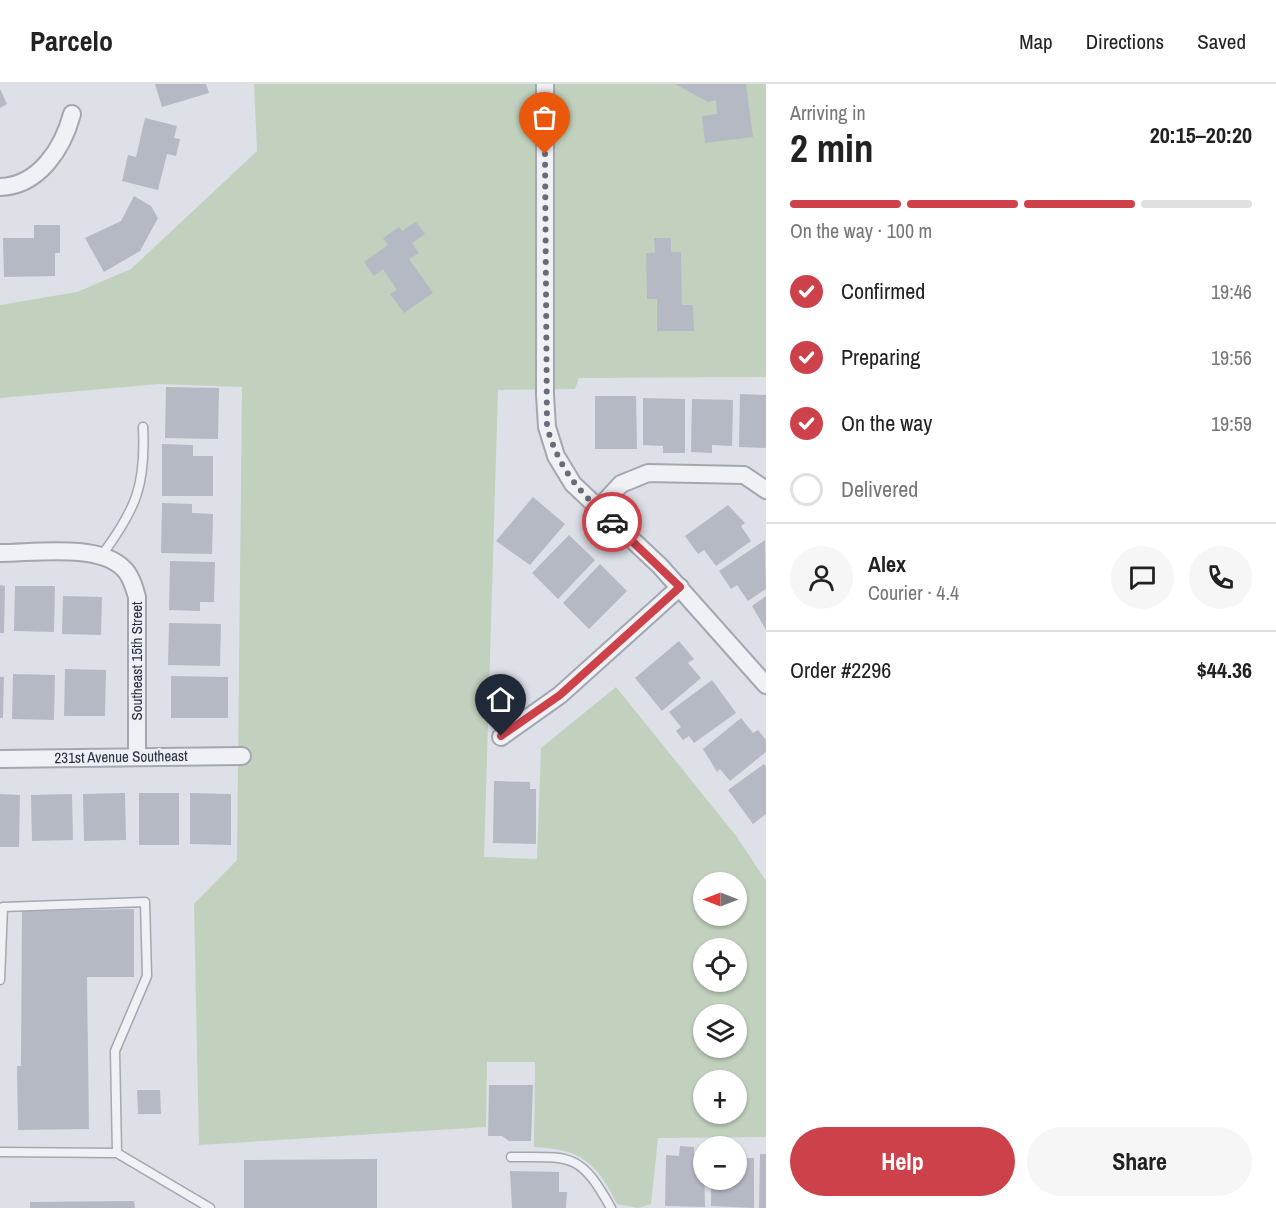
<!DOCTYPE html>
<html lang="en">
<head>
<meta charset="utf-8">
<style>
  body { margin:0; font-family:"Archivo Narrow",sans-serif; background:#f6f6f6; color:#222; height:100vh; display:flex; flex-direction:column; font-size:22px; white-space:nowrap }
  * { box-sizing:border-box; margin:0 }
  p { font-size:20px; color:#767676 }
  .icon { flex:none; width:33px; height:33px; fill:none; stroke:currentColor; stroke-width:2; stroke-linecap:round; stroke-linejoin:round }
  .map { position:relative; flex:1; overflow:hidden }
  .drawer { display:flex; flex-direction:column; background:#fff; width:510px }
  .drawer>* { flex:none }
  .needle { width:39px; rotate:270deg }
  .tools { position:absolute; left:693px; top:788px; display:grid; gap:12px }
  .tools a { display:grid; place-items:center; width:54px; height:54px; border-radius:50%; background:#fff; box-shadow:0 2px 4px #0004; font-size:30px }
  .pin { position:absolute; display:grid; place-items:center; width:51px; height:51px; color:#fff; margin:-62px -26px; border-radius:50% 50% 50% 0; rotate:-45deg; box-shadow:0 0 6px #0007 }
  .pin .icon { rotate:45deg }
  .courier { position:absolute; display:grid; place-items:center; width:60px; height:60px; margin:-30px; border:4px solid #cd414a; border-radius:50%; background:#fff; color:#222; box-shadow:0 2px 8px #0007 }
  .headline em { font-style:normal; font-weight:700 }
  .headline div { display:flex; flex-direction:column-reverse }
  .headline { display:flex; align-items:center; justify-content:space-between; height:102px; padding:0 24px }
  h1 { font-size:39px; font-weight:700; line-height:45px }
  .bar { display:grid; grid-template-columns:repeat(4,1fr); gap:9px 6px; align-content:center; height:72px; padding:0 24px }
  .bar i { height:8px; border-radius:4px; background:#e0e0e0 }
  .bar .current { background:#cd414a }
  .bar p { grid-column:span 4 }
  .line { display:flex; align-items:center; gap:15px; padding:0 24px; border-top:2px solid #e0e0e0 }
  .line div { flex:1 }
  .round { display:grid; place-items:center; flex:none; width:63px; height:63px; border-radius:32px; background:#f6f6f6 }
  ol { padding:0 24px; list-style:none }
  li { display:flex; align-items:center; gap:18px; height:66px }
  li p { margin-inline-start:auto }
  li .icon { padding:6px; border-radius:50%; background:#cd414a; color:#fff; stroke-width:4 }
  li:last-child { color:#767676 }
  li i { width:33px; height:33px; border:3px solid #e0e0e0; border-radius:50% }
  .action { display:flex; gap:12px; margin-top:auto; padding:12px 24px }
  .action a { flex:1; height:69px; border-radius:36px; background:#cd414a; color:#fff; font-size:24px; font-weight:700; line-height:69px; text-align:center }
  .action a+a { background:#f6f6f6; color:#222 }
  header { display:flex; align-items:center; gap:36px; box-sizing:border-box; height:84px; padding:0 30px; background:#fff; border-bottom:2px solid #e0e0e0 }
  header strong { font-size:28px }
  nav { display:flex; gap:33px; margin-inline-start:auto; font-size:21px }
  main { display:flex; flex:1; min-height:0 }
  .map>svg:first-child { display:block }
  .green { fill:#c1d1be; fill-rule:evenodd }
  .building { fill:#b5b9c4 }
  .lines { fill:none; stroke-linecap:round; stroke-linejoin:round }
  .service-casing { stroke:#a3a7b1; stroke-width:11 }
  .minor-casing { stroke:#a3a7b1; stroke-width:20 }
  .service { stroke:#f0f1f5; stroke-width:8 }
  .minor { stroke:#f0f1f5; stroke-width:16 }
  .done { stroke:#676c79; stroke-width:6; stroke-dasharray:0 10.8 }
  .route { stroke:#cd414a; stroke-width:8 }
  .labels { text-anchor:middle; stroke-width:4.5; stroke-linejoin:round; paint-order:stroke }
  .street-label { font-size:15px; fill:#272d3e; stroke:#eceff5 }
</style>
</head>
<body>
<header>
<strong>Parcelo</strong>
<nav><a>Map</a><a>Directions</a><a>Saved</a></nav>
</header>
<main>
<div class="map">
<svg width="766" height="1124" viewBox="0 0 766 1124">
  <rect width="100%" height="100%" fill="#dde0e7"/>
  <path class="green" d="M254 0H766V293L579 294 575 305 498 306 484 773 537 775 541 664 616 603 737 753 766 797V1053L658 1054 651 1120 638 1124 617 1120C597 1079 581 1065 534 1063L535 978H487L486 1043 199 1061 194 820 237 776 242 303 159 300 0 314V221L77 208 131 185 257 67ZM704 798H736V831H704ZM704 864H736V897H704ZM704 930H736V963H704ZM704 996H736V1029H704Z"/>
  <path class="building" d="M155 0H206L209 9 162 23Z
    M675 0H746L753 53 705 59 702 32 717 30 716 16 708 18Z
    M0 5 7 20 0 24Z
    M145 34 177 42 174 54 180 55 176 72 167 70 158 106 122 97 128 71 136 73Z
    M134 112 151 122 158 134 140 167 104 188 85 154 121 137Z
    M416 138 425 150 412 159 419 169 409 175 433 209 404 229 390 210 397 206 383 185 374 192 364 178 388 161 383 154 399 143 402 147Z
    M34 141H60V169H55V192L4 193 3 154H34Z
    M654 154H671V168H681L682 221H693L694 247H657V215H647L646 169H655Z
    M166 303 219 304 218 355 165 354Z
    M740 310 766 311V364L739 363Z
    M595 312H636L637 365H595Z
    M643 314 685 315V369H663V362L643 361Z
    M692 315 733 316 732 362 712 361V369L691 368Z
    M162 360 193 361V372H213V412H162Z
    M533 413 565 440 530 481 496 457Z
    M162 419 192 420V429L213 430 212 470 161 469Z
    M728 421 745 439 741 442 751 457 716 482 704 466 698 470 685 452Z
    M569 451 595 476 558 515 532 489Z
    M765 456 766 505 748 517 737 501 731 505 719 487Z
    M170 477 215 478 214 518H200V527L169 526Z
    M600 480 627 507 589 545 563 519Z
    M0 501 5 502 4 549H0Z
    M15 502H55L54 548 14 547Z
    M63 512 102 513 101 551 62 550Z
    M766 512V546L752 522Z
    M169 539 221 540 220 582 168 581Z
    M679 557 694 575 688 579 701 594 662 627 635 594Z
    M65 585 106 586 105 632H64Z
    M13 590 55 591 54 636 12 635Z
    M171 592 228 593V634H171Z
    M0 593H4L3 634H0Z
    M712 596 736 629 694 659 689 652 683 656 676 647 681 643 669 628Z
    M741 634 753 649 758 646 766 656V668L730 697 720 685 717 688 703 665Z
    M764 680 766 683V730L753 740 728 706Z
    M494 697 530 698V705H536V760L493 759Z
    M125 709 126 756 84 757 83 710Z
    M139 709H179V761H139Z
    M190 709 231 710V761L190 760Z
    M0 710 20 711 19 763H0Z
    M72 710 73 756 32 757 31 711Z
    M134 825V893H87L89 1045 18 1046 17 982H21L22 827Z
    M489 1001H533L531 1057H509L502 1052H488Z
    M137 1006H160L161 1030H138Z
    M680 1062 694 1063V1070H704L705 1123 665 1122 666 1071 679 1072Z
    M760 1070H766V1124H759Z
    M736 1074H754V1124L711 1122V1095H736Z
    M377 1075V1124H244V1076Z
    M510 1087 559 1088V1108H567L566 1124H512Z
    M134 1117 135 1124H30V1118Z"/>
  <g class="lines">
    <g class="service-casing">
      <path id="service" d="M102 471C136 425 146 401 143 343
        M0 896 3 823 145 818 147 892 115 967 117 1069 0 1068
        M117 1069 210 1124
        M511 1073C571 1073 580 1068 611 1124"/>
    </g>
    <g class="minor-casing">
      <path id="minor" d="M545 0V311L547 343 556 372 573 400 660 482 766 601
        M0 103C39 102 63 64 72 30
        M598 425 621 400 648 389 744 391 766 406
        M0 469C34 469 98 459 123 484 131 491 134 503 137 513V673
        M501 653 560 611 680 503
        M0 675 242 672"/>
    </g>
    <use href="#service" class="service"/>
    <use href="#minor" class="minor"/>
  </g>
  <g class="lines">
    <path class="done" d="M545 70 547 343C560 387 579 407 612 438"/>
    <path class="route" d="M501 652 560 611 680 503 612 438"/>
  </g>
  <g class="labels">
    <g class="street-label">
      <text transform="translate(137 577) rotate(-90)" y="5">Southeast 15th Street</text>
      <text transform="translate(121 673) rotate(-1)" y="5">231st Avenue Southeast</text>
    </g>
  </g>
</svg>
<div class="tools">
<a><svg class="needle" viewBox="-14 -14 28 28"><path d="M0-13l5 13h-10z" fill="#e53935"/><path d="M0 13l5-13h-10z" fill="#767676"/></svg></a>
<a><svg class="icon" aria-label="locate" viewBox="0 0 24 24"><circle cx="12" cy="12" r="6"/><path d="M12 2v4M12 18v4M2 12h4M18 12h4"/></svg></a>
<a><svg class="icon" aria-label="layers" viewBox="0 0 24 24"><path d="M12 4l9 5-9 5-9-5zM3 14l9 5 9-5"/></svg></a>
<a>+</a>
<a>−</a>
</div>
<div class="pin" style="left:545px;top:70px;background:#ea580c"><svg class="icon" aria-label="bag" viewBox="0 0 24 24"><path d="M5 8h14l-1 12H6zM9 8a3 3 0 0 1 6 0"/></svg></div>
<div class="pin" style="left:501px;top:652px;background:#1f2937"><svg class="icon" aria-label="home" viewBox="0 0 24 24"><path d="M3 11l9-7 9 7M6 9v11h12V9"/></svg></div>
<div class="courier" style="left:612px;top:438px"><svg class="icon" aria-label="car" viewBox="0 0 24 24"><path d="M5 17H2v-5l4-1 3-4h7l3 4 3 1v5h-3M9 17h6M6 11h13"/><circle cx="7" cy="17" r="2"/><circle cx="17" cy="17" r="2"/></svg></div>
</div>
<section class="drawer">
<div class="headline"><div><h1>2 min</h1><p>Arriving in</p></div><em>20:15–20:20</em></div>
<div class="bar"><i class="current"></i><i class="current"></i><i class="current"></i><i></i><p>On the way · 100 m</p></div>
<ol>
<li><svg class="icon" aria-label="check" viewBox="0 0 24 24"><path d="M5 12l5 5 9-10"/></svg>Confirmed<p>19:46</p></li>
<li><svg class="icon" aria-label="check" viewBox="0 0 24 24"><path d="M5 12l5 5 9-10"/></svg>Preparing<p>19:56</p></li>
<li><svg class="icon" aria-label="check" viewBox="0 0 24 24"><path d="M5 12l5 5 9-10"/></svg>On the way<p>19:59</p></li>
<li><i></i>Delivered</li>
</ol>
<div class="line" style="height:108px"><a class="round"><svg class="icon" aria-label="person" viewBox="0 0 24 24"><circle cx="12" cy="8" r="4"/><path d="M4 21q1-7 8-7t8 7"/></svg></a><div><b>Alex</b><p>Courier · 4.4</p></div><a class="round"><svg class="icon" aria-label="chat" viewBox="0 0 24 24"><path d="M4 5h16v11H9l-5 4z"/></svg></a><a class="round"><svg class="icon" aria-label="phone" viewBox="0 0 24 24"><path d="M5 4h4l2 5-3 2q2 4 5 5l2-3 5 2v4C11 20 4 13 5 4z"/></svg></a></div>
<div class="line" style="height:78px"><div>Order #2296</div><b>$44.36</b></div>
<div class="action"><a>Help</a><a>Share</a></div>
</section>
</main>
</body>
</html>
